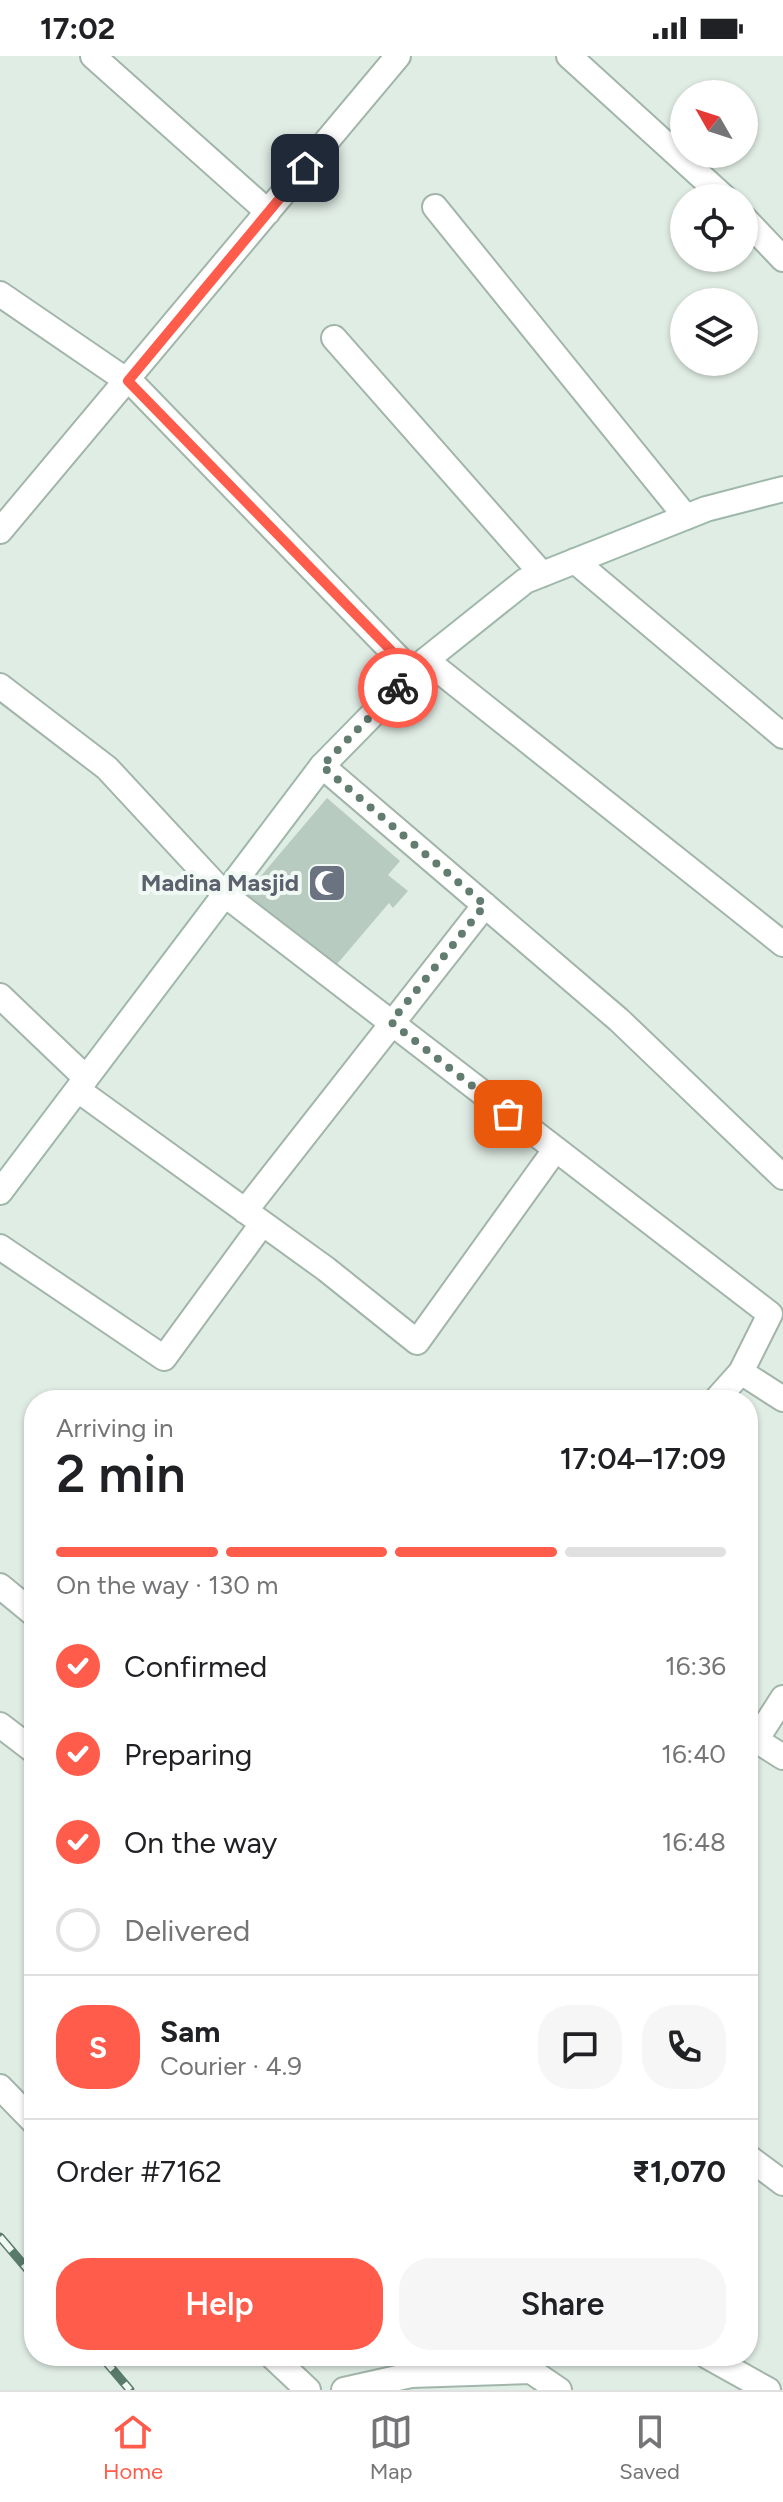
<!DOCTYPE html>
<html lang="en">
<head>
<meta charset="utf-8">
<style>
  body { margin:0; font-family:Figtree,sans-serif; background:#f6f6f6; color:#202124; height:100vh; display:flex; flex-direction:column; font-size:30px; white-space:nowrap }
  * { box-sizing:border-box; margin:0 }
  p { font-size:26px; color:#757577 }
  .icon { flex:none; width:44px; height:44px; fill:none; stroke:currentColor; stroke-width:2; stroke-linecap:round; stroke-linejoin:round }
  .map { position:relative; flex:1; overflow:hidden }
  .sheet { position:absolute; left:24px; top:1334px; width:734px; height:976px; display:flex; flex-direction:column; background:#fff; border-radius:32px; box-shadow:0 2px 6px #0004 }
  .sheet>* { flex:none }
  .needle { width:52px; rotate:309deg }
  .tools { position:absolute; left:670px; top:24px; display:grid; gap:16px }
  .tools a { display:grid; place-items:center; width:88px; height:88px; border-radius:50%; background:#fff; box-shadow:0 2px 6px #0004; font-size:40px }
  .pin { position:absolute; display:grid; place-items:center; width:68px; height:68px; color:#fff; margin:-34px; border-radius:16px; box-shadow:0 4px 12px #0006 }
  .courier { position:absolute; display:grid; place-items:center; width:80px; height:80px; margin:-40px; border:6px solid #ff5c4c; border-radius:50%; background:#fff; color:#222; box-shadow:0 2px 10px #0007 }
  .overview em { font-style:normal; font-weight:600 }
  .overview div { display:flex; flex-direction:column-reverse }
  .overview { display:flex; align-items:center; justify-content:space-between; height:136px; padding:0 32px }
  h1 { font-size:52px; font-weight:600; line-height:60px }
  .bar { display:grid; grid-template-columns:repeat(4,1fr); gap:12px 8px; align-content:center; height:96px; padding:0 32px }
  .bar i { height:10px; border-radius:6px; background:#e0e0e0 }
  .bar .selected { background:#ff5c4c }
  .bar p { grid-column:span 4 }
  .line { display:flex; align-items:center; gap:20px; padding:0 32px; border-top:2px solid #e0e0e0 }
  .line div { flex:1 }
  .round { display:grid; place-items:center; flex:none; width:84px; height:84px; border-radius:32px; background:#f6f6f6 }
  ol { padding:0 32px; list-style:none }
  li { display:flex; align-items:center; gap:24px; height:88px }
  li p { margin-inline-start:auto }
  li .icon { padding:8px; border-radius:50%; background:#ff5c4c; color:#fff; stroke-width:4 }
  li:last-child { color:#757577 }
  li i { width:44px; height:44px; border:4px solid #e0e0e0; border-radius:50% }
  .button { display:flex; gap:16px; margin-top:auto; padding:16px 32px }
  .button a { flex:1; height:92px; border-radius:32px; background:#ff5c4c; color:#fff; font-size:32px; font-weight:600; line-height:92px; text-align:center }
  .button a+a { background:#f6f6f6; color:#202124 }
  .status { display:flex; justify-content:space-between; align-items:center; height:56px; padding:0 40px; background:#fff; direction:ltr }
  .status svg { height:22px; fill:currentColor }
  .dock { display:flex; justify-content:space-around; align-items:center; height:112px; border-top:2px solid #e0e0e0; background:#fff; font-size:22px; color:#757577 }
  .dock a { display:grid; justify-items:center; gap:4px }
  .dock .selected { color:#ff5c4c }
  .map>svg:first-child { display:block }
  .building { fill:#b8cbc0 }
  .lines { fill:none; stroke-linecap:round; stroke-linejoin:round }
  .street-casing { stroke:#a2b5ab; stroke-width:28 }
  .secondary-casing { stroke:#9eb9ab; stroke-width:28 }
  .street { stroke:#fff; stroke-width:24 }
  .secondary { stroke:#fff; stroke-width:24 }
  .rail-casing { stroke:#597b6c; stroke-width:9 }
  .rail { stroke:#f1f9f4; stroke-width:6; stroke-dasharray:18; stroke-linecap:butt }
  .done { stroke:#637c70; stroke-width:8; stroke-dasharray:0 14.4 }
  .route { stroke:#ff5c4c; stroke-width:10 }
  .labels { text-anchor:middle; stroke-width:8; stroke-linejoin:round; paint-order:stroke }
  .worship-label { font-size:24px; font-weight:bold; fill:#5b616d; stroke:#f1f9f4; text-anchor:end }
</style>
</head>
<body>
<div class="status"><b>17:02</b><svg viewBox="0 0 49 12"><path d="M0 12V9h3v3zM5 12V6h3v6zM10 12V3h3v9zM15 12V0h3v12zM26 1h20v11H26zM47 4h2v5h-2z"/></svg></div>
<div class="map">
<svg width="783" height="2334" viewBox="0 0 783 2334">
  <rect width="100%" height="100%" fill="#e0ede5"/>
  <path class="building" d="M327 742 400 805 388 819 408 835 393 852 389 847 332 914 244 840Z"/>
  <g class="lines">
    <g class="street-casing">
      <path id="street" d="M93 0 268 156
        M569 0 725 142
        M435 151 686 461
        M744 162 783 203
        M0 238 136 331 413 617
        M334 282 542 518
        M0 475 398 0
        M575 505 783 680
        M426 604 783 888
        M0 630 107 712 224 838 770 1258 741 1316 783 1343
        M322 710 619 964 783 1121
        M0 940 86 1022
        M78 1034 326 1213 417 1286 555 1094
        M245 1155 485 849
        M0 1191 164 1302 262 1168
        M716 1344 741 1316
        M0 1530 34 1558
        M783 1642 756 1684 783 1701
        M0 1669 34 1695
        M0 2031 34 2066
        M748 2101 783 2127
        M272 2300 308 2334
        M707 2300 768 2334
        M344 2334 411 2319 531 2315 559 2334"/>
    </g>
    <g class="secondary-casing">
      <path id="secondary" d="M0 1136 322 710 426 604 525 525 706 453 783 433"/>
    </g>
    <use href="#street" class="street"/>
    <use href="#secondary" class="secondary"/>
    <g class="rail-casing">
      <path id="rail" d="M0 2181 34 2221
        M101 2300 130 2334"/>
    </g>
    <use href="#rail" class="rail"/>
  </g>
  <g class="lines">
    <path class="done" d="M398 632 322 710 485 849 391 966 508 1058"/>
    <path class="route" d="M305 112 128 325 413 617 398 632"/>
  </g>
  <defs>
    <g id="mosque-square" transform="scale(2)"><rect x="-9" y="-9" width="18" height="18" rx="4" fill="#6b7280" stroke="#f1f9f4"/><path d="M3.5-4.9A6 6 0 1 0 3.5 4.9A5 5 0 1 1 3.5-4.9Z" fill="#fff"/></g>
  </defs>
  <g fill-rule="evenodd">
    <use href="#mosque-square" x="327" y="827"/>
  </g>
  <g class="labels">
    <g class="worship-label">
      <text x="299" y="835">Madina Masjid</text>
    </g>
  </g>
</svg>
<div class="tools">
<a><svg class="needle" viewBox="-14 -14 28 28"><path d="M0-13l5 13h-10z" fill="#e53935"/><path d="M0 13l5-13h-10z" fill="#757577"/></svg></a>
<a><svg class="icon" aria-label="locate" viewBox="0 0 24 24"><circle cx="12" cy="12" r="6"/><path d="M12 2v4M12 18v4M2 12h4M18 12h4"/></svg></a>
<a><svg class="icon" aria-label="layers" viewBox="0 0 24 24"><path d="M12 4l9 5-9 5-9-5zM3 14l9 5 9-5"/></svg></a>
</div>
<div class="pin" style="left:508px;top:1058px;background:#ea580c"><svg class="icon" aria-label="bag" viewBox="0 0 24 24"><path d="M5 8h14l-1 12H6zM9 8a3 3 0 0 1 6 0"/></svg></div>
<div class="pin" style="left:305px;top:112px;background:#1f2937"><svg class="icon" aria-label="home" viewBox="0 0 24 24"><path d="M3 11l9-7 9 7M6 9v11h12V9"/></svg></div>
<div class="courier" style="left:398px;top:632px"><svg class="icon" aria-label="bike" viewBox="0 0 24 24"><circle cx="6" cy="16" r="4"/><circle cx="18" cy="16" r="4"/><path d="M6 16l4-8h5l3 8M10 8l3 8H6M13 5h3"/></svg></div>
<section class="sheet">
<div class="overview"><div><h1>2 min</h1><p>Arriving in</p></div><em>17:04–17:09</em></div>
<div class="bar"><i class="selected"></i><i class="selected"></i><i class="selected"></i><i></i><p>On the way · 130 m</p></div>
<ol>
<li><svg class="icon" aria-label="check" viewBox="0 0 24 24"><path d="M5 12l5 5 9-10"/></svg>Confirmed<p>16:36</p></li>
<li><svg class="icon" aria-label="check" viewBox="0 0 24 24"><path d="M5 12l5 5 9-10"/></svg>Preparing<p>16:40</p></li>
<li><svg class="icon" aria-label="check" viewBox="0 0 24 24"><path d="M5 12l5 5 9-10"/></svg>On the way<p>16:48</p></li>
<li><i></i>Delivered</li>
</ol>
<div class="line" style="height:144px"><b class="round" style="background:#ff5c4c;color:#fff">S</b><div><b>Sam</b><p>Courier · 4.9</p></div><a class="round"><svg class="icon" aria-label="chat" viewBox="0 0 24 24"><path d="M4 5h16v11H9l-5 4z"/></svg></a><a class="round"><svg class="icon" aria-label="phone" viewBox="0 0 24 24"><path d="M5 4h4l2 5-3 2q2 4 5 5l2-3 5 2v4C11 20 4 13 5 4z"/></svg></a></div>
<div class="line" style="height:104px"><div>Order #7162</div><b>₹1,070</b></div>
<div class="button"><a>Help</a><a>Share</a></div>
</section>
</div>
<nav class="dock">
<a class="selected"><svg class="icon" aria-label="home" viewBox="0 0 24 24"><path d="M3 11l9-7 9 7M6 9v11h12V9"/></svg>Home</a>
<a><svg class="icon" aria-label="map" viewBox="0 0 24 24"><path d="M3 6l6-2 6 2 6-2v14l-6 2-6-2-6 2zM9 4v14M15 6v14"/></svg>Map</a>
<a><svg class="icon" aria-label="saved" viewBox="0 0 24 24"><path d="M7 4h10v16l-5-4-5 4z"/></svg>Saved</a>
</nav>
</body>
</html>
